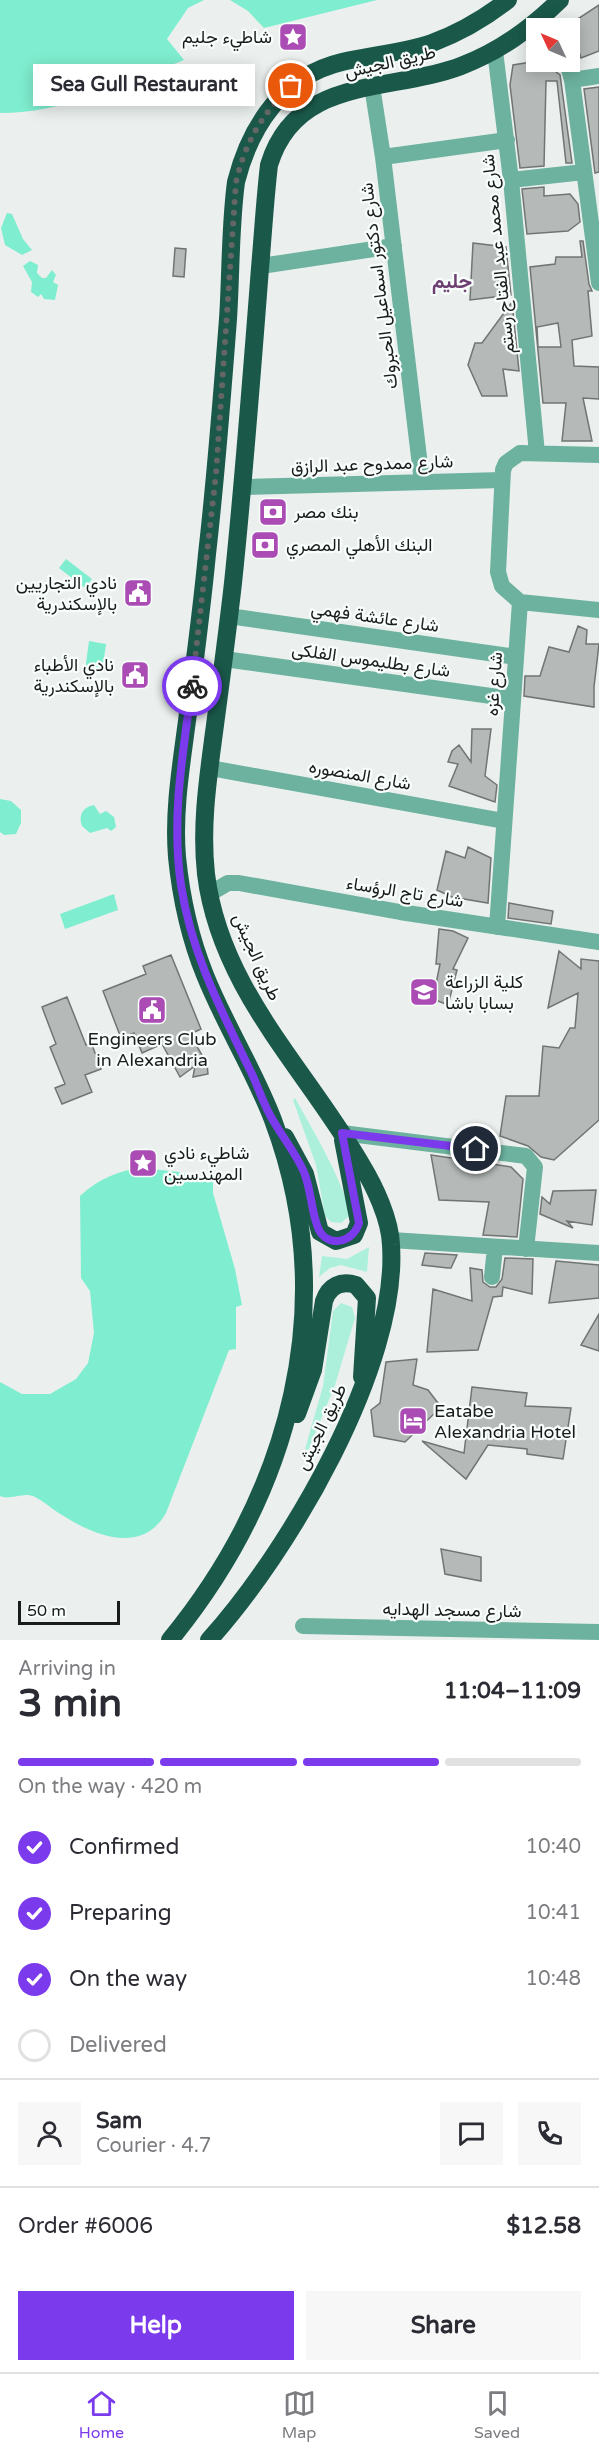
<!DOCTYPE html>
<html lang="en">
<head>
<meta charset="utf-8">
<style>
  body { margin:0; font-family:"Varela Round",Vazirmatn,sans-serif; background:#f7f7f7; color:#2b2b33; height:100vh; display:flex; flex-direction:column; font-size:22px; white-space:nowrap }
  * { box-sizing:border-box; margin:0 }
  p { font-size:20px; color:#7c7c81 }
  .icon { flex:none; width:33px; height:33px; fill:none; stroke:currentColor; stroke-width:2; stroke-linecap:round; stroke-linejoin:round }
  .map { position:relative; height:1640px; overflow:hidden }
  .details { display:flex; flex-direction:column; background:#fff; flex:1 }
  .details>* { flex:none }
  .needle { width:39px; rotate:314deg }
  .controls { position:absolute; left:526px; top:18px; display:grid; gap:12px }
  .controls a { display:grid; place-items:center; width:54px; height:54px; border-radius:0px; background:#fff; box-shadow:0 3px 15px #0003; font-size:30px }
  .scale { position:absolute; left:18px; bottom:15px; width:102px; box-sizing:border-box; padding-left:6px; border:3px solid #1a1c1b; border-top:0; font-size:16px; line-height:21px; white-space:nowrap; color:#1a1c1b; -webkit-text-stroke:4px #f8fefc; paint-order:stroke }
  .pin { position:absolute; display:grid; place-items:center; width:51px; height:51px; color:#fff; margin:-26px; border:3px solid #fff; border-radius:50%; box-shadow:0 2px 6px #0007 }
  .courier { position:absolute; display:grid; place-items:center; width:60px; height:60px; margin:-30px; border:4px solid #7c3aed; border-radius:50%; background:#fff; color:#222; box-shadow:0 2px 8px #0007 }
  .bubble { position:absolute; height:42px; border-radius:0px; background:#fff; box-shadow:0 3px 15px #0003; font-size:20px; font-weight:700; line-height:42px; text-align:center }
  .headline em { font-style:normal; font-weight:700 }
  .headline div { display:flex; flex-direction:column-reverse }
  .headline { display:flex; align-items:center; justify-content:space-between; height:102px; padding:0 18px }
  h1 { font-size:39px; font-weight:700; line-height:45px }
  .bar { display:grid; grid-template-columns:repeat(4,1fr); gap:9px 6px; align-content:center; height:72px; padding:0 18px }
  .bar i { height:8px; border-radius:4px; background:#e1e1e2 }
  .bar .selected { background:#7c3aed }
  .bar p { grid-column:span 4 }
  .line { display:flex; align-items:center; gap:15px; padding:0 18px; border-top:2px solid #e1e1e2 }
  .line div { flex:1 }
  .round { display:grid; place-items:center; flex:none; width:63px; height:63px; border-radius:0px; background:#f7f7f7 }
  ol { padding:0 18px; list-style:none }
  li { display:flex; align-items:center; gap:18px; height:66px }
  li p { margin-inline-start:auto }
  li .icon { padding:6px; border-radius:50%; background:#7c3aed; color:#fff; stroke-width:4 }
  li:last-child { color:#7c7c81 }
  li i { width:33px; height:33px; border:3px solid #e1e1e2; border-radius:50% }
  .primary-button { display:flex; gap:12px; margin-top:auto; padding:12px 18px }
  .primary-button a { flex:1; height:69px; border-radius:0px; background:#7c3aed; color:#fff; font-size:24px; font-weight:700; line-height:69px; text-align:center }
  .primary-button a+a { background:#f7f7f7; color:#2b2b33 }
  .dock { display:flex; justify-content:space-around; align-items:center; height:84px; border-top:2px solid #e1e1e2; background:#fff; font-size:16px; color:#7c7c81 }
  .dock a { display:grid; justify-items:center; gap:3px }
  .dock .selected { color:#7c3aed }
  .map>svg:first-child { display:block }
  .green { fill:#acf0db }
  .water { fill:#7fedcf }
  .building { fill:#b5bab8; stroke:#707573; stroke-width:1.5; fill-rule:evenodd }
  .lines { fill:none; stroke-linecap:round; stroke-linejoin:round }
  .minor { stroke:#6cb29e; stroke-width:16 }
  .highway { stroke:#1a594a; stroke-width:18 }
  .done { stroke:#636665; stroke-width:6; stroke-dasharray:0 10.8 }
  .route { stroke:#7c3aed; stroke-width:8 }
  .labels { text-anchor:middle; stroke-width:4.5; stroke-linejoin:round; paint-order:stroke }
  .poi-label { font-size:18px; fill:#1a1c1b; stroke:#f8fefc; text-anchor:start }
  .street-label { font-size:18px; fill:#1a1c1b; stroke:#f8fefc }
  .neighbourhood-label { font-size:20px; font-weight:bold; fill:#6d3e72; stroke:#f8fefc }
</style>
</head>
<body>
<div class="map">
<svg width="599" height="1640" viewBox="0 0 599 1640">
  <rect width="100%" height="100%" fill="#ebf0ee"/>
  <path class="green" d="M295 1098C306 1118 354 1198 348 1217L341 1223 331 1222 325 1216 316 1165 293 1100Z
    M369 1247 367 1272 341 1265 330 1268 319 1277 322 1256 347 1259Z
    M341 1303 352 1307 355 1318 335 1385 308 1451 305 1449 323 1386 333 1311Z"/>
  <path class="water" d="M0 0H204L188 8 167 39 184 60C124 84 66 113 0 113Z
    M230 0H377L264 28 248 11Z
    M7 213 12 214 23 239 32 250 22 255 5 245 1 228Z
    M30 261 38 265 37 273 42 278H46L52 270 56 275 53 282 58 285 55 300 44 299 41 294 38 297 31 292 32 282 23 266Z
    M66 559 92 579 85 588 59 568Z
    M89 641 106 644 102 673 85 671Z
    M0 799 11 801 21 810V823L16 834 4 835 0 832Z
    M94 805 100 814 106 811 114 817 116 827 111 831 107 828 90 833 82 826C78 815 83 807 94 805Z
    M114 894 118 910 65 929 60 914Z
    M143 1168 179 1172 213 1182V1193L235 1269 242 1305 236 1307V1349L229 1350 166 1513C142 1555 95 1536 62 1515 53 1510 45 1502 35 1497 23 1491 11 1501 0 1496V1382L22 1394H50L76 1379 88 1363 94 1333 90 1291 81 1278 80 1196C98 1179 119 1170 143 1168Z"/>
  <path class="building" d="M599 5V51L581 58 570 24Z
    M537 61 543 62 560 75 572 163H566L557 81H546L544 166 520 168 510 85 513 65Z
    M599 87V172L595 173 584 89Z
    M544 187V196L570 194 578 204 580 222 568 231 527 234 522 189Z
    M580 241H583L589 284 592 291H588L592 336 572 340 574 366 599 367V399L583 398 592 441H562L566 403H543L530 267 555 264 556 257H582ZM558 323 561 347H538L537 327Z
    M473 243 506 247 511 295 470 300Z
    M175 248 186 249 184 277 173 276Z
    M512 302 519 371 503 369 507 396H482L468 365 475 343H482Z
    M578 626 587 630 586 644H599L594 687V707L524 696 525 676H540L549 647 569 652Z
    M472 729H491L485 776 497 785 495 802 449 786 458 764 448 762 452 751 459 745 471 762Z
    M468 847 491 858 488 903 452 897 437 890 446 851 465 858Z
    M509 903 553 911 551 924 508 918Z
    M439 929 453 931 468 938 453 969 457 970 448 1005 433 999 440 964H436Z
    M559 951 581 969V959L599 961V1120L554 1160 541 1157 528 1146 500 1136 506 1096H539L543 1046 559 1048 570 1028H575L578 993 548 1008Z
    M171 955 201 1029 190 1034 207 1064 208 1074 193 1077 195 1066 180 1077 162 1044 142 1053 134 1033 121 1038 103 991 146 974 143 966Z
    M67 997 86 1045 91 1042 101 1069 85 1075 92 1092 62 1104 55 1088 65 1084 50 1047 56 1044 42 1007Z
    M431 1155 511 1167 523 1179 517 1237 483 1235 489 1202 439 1200Z
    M596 1190 592 1225 567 1221 573 1228 540 1214 542 1197 550 1204 553 1191Z
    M425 1253 457 1255 451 1268H448L422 1265Z
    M505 1258 533 1259 532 1294 503 1287 502 1296 493 1297 478 1350 427 1352 433 1289 472 1301 470 1268 482 1270 483 1282 490 1287H496L502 1279Z
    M556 1261 599 1265V1298L549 1303Z
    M599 1314V1351L581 1345Z
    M417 1359 413 1385 428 1390 441 1407 405 1442 374 1436 371 1410 380 1403 386 1362Z
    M472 1387 527 1393 525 1406 571 1408 563 1459 527 1454V1449L488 1445 466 1479 422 1441 464 1453Z
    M441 1549 481 1557V1581L445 1574Z"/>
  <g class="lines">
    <path class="minor" d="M495 51 511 180 537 453
      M567 62 572 80 599 283
      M572 80 599 76
      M372 86 383 157 422 482
      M383 157 507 140
      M511 180 584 172
      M261 266 394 246
      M599 455 520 453 506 463 503 470 498 572 502 586 520 602 599 610
      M243 487 502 480
      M229 616 516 657
      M224 659 513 699
      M210 768 504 821
      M209 894 228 883H239L400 912 599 942
      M497 927 520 602
      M342 1133 526 1156 535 1167 526 1249
      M391 1240 599 1253
      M492 1277 495 1247
      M303 1626 599 1632"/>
    <path class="highway" d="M285 1137 305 1174 320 1232 336 1241 354 1235 359 1223 343 1140
      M297 1414 313 1370 324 1301C329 1286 341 1280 356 1285L367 1298 362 1377
      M170 1640C290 1493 342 1304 273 1120 254 1070 225 1025 205 975 190 938 181 897 177 857 173 809 182 761 188 713 195 660 202 607 207 554 216 476 222 397 228 319 231 273 230 227 236 182 250 126 283 76 342 62 372 55 403 53 432 43 459 33 485 18 508 0
      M209 1640C288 1553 399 1365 391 1245 390 1219 375 1187 361 1164 306 1069 220 989 206 874 201 829 207 785 213 740 220 688 227 636 233 583 244 478 252 373 260 268 263 234 265 199 269 165 296 75 390 93 461 66 500 51 530 29 560 0"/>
  </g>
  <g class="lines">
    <path class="done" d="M192 686 216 474 236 182C245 143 262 114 291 86"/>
    <path class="route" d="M192 686C183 752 171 818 181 885 191 952 220 1008 249 1068 258 1085 263 1105 274 1122 284 1139 296 1154 304 1172 311 1190 311 1208 317 1225 324 1249 353 1244 359 1223L342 1133 476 1149"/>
  </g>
  <defs>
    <g id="sight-square" transform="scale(1.5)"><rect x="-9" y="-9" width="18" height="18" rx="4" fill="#ab4cb5" stroke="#f8fefc"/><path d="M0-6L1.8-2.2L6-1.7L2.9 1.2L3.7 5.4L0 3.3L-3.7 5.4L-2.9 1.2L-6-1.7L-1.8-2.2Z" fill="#fff"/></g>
    <g id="bank-square" transform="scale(1.5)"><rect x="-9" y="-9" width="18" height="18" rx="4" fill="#ab4cb5" stroke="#f8fefc"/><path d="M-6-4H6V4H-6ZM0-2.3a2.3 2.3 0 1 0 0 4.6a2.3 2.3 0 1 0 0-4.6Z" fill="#fff"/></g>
    <g id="civic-square" transform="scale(1.5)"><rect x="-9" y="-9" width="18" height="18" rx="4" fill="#ab4cb5" stroke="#f8fefc"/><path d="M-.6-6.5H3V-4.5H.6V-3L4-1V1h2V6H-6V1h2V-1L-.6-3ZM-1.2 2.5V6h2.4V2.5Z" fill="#fff"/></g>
    <g id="school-square" transform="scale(1.5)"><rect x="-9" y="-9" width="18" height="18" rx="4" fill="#ab4cb5" stroke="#f8fefc"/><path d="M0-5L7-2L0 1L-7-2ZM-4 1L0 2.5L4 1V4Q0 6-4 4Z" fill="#fff"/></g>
    <g id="hotel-square" transform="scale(1.5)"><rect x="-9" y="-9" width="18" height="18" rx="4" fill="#ab4cb5" stroke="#f8fefc"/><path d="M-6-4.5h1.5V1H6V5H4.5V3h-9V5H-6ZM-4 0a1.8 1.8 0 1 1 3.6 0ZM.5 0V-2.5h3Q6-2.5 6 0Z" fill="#fff"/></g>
  </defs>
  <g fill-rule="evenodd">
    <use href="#sight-square" x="293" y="37"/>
    <use href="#bank-square" x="273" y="512"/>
    <use href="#bank-square" x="265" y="545"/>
    <use href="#civic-square" x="138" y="593"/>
    <use href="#civic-square" x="135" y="675"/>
    <use href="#school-square" x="424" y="992"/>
    <use href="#civic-square" x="152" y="1010"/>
    <use href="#sight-square" x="143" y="1163"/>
    <use href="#hotel-square" x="413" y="1421"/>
  </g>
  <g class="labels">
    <g class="poi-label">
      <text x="272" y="43" text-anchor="end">شاطيء جليم</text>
      <text x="294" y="518">بنك مصر</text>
      <text x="286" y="551">البنك الأهلي المصري</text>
      <text x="117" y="589" text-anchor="end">نادي التجاريين<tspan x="117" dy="21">بالإسكندرية</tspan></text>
      <text x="114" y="671" text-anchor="end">نادي الأطباء<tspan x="114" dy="21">بالإسكندرية</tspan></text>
      <text x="445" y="988">كلية الزراعة<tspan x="445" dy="21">بسابا باشا</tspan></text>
      <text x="152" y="1045" text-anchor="middle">Engineers Club<tspan x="152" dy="21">in Alexandria</tspan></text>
      <text x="164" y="1159">شاطيء نادي<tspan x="164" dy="21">المهندسين</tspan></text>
      <text x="434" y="1417">Eatabe<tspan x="434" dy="21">Alexandria Hotel</tspan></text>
    </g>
    <g class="street-label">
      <text transform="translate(390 62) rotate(-13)" y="6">طريق الجيش</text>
      <text transform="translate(498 254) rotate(-96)" y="6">شارع محمد عبد الفتاح رستم</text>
      <text transform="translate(379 286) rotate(-97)" y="6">شارع دكتور اسماعيل الحبروك</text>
      <text transform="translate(372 464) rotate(-2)" y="6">شارع ممدوح عبد الرازق</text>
      <text transform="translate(375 617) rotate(8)" y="6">شارع عائشة فهمي</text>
      <text transform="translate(371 660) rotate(8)" y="6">شارع بطليموس الفلكى</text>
      <text transform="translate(494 684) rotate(-86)" y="6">شارع غزه</text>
      <text transform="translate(360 775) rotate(10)" y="6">شارع المنصوره</text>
      <text transform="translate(405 892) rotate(9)" y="6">شارع تاج الرؤساء</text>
      <text transform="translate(257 957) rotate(66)" y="6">طريق الجيش</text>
      <text transform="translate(321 1427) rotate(-64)" y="6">طريق الجيش</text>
      <text transform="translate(452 1610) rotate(1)" y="6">شارع مسجد الهدايه</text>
    </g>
    <g class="neighbourhood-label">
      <text x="452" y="288">جليم</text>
    </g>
  </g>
</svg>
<div class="controls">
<a><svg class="needle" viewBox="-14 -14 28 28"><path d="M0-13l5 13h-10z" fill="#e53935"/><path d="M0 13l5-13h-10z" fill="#7c7c81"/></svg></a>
</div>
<div class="scale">50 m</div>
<div class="pin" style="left:291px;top:86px;background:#ea580c"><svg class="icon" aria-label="bag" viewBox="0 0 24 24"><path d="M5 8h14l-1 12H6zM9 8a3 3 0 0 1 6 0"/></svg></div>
<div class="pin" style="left:476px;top:1149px;background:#1f2937"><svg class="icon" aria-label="home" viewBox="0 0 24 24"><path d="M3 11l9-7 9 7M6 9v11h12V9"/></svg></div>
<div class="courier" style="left:192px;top:686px"><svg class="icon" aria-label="bike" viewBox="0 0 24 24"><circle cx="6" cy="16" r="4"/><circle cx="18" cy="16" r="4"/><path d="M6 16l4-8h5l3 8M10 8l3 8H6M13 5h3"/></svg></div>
<div class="bubble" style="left:33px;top:64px;width:222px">Sea Gull Restaurant</div>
</div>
<section class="details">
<div class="headline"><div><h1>3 min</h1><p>Arriving in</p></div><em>11:04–11:09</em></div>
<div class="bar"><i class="selected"></i><i class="selected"></i><i class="selected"></i><i></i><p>On the way · 420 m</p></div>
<ol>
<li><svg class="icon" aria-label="check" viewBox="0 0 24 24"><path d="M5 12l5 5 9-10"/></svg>Confirmed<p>10:40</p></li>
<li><svg class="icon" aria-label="check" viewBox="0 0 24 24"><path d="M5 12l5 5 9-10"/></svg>Preparing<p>10:41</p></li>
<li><svg class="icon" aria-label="check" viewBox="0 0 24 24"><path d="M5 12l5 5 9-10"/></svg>On the way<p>10:48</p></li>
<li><i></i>Delivered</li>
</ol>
<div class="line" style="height:108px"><a class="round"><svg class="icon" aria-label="person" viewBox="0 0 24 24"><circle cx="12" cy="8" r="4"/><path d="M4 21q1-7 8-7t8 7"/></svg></a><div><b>Sam</b><p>Courier · 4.7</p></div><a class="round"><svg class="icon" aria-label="chat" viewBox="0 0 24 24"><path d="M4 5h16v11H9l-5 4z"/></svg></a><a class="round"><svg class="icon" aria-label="phone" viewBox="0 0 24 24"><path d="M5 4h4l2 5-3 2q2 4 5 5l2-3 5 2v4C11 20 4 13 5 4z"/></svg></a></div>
<div class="line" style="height:78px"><div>Order #6006</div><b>$12.58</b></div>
<div class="primary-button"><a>Help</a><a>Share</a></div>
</section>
<nav class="dock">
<a class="selected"><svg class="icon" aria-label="home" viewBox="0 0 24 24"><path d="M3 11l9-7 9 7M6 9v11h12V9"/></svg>Home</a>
<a><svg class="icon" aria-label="map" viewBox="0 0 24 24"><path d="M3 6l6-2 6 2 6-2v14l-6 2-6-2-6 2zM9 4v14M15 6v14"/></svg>Map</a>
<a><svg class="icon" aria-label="saved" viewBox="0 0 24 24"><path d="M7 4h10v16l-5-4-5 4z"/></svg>Saved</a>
</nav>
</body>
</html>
